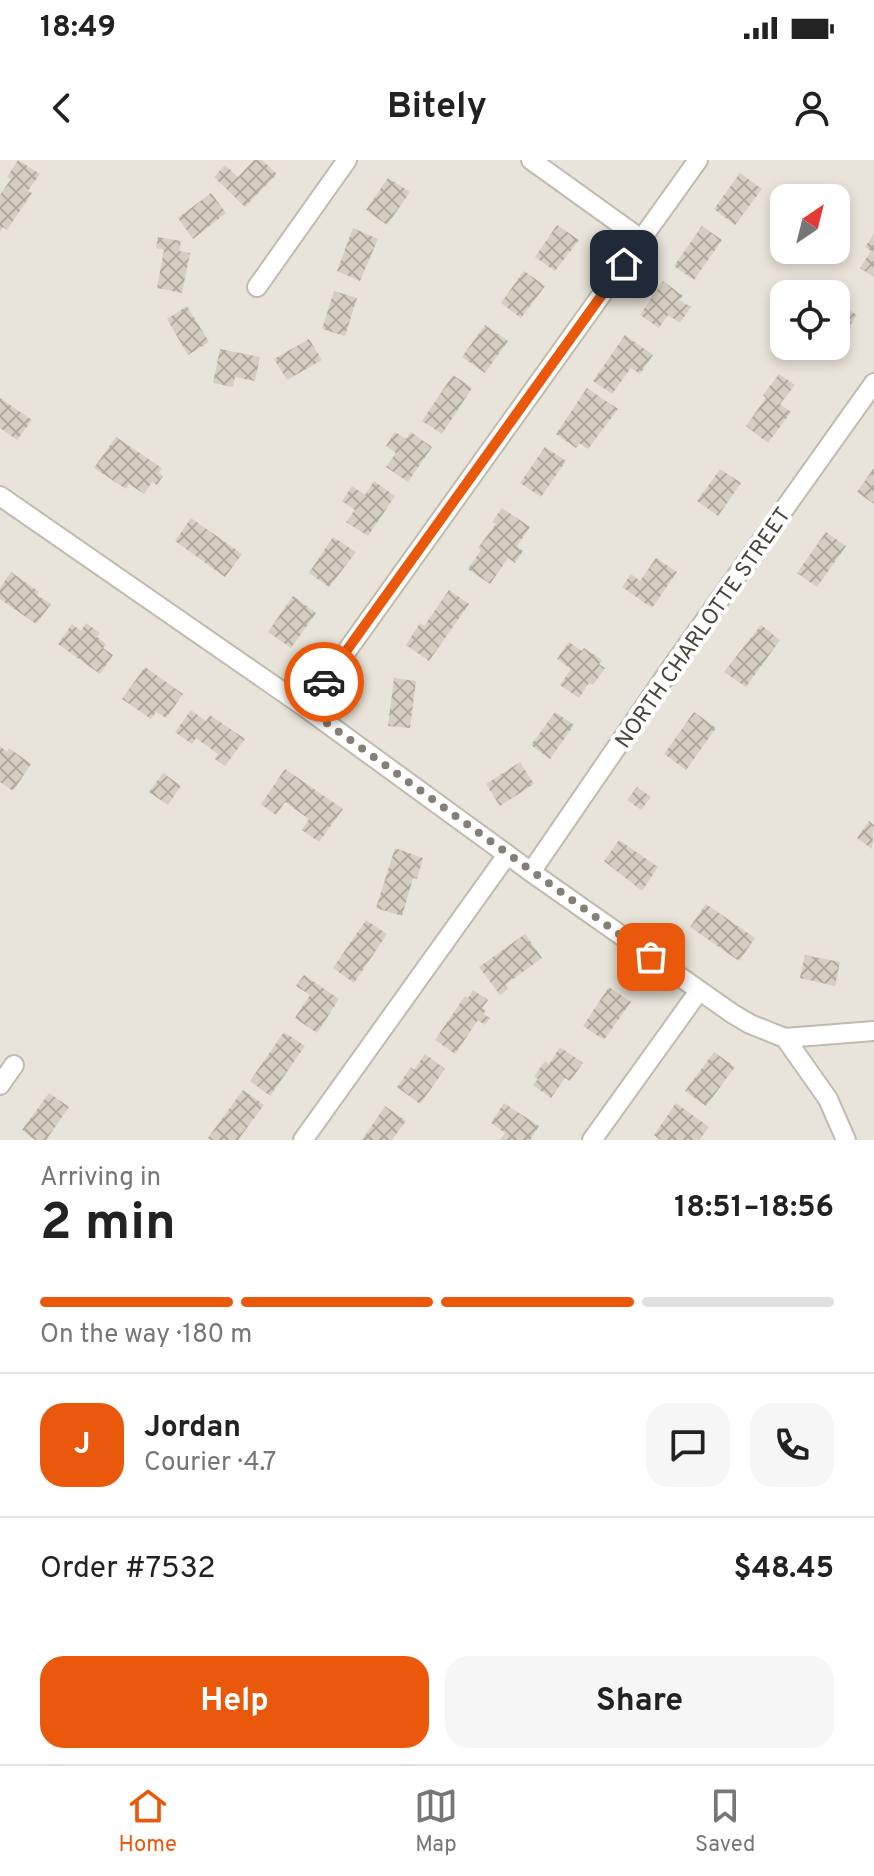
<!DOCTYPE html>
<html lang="en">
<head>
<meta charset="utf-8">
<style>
  body { margin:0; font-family:Overpass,sans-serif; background:#f6f6f6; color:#222; height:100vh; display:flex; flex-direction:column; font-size:30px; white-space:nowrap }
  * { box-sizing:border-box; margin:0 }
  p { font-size:26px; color:#767676 }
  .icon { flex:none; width:44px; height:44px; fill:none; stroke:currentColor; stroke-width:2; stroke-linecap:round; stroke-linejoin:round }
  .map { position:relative; height:980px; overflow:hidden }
  .details { display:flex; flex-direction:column; background:#fff; flex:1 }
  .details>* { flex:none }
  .needle { width:52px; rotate:35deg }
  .fabs { position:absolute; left:770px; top:24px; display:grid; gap:16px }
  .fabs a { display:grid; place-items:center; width:80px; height:80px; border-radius:16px; background:#fff; box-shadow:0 4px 12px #0003; font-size:40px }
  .pin { position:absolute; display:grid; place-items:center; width:68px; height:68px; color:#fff; margin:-34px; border-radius:16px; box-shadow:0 4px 12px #0006 }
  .courier { position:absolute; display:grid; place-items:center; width:80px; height:80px; margin:-40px; border:6px solid #ea580c; border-radius:50%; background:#fff; color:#222; box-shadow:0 2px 10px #0007 }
  .headline em { font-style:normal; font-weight:700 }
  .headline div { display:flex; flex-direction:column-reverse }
  .headline { display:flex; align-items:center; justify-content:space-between; height:136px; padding:0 40px }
  h1 { font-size:52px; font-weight:700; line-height:60px }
  .bar { display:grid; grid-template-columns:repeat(4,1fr); gap:12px 8px; align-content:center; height:96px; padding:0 40px }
  .bar i { height:10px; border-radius:6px; background:#e0e0e0 }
  .bar .active { background:#ea580c }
  .bar p { grid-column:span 4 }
  .line { display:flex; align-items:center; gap:20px; padding:0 40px; border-top:2px solid #e0e0e0 }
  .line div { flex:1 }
  .round { display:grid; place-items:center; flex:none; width:84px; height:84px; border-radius:24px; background:#f6f6f6 }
  .cta { display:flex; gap:16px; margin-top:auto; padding:16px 40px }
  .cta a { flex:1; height:92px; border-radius:24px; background:#ea580c; color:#fff; font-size:32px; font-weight:700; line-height:92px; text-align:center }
  .cta a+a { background:#f6f6f6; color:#222 }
  .status { display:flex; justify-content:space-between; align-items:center; height:56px; padding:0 40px; background:#fff; direction:ltr }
  .status svg { height:22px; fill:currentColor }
  header { display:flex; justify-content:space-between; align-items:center; height:104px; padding:0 40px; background:#fff; font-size:36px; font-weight:700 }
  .dock { display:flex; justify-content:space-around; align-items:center; height:112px; border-top:2px solid #e0e0e0; background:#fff; font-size:22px; color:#767676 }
  .dock a { display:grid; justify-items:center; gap:4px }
  .dock .active { color:#ea580c }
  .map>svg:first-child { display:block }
  .residential { fill:#e9e4d9; fill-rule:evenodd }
  .building { fill:url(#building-cross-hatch) }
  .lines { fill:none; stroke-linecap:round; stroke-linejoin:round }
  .minor-casing { stroke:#c0bbae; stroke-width:22 }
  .minor { stroke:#fff; stroke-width:18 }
  .done { stroke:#858077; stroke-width:8; stroke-dasharray:0 14.4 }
  .route { stroke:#ea580c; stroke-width:10 }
  .labels { text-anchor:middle; stroke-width:8; stroke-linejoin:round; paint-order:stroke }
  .street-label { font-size:22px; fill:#494339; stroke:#fff }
</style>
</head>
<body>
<div class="status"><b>18:49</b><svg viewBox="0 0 49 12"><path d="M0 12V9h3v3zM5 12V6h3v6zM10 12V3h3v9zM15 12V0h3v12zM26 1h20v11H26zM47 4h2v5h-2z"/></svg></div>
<header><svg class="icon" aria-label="back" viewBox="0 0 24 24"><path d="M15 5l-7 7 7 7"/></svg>Bitely<svg class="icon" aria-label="person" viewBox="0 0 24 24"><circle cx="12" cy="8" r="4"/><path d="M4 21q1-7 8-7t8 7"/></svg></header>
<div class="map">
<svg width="874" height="980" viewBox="0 0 874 980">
  <defs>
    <pattern id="building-cross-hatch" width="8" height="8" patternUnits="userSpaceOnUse" patternTransform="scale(2)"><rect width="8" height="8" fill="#d6cfc1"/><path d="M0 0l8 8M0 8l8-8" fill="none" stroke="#b0aa9e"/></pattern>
  </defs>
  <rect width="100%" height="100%" fill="#f5f2eb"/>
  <path class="residential" d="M0 0H874V980H0ZM784 38H836V90H784ZM784 134H836V186H784Z"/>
  <path class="building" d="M18 0 40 14 28 31 32 33 7 70 3 67 0 72V35L11 19 7 17Z
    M254 0H262L277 14 245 47 214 17 225 5 238 17Z
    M740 13 762 29 735 65 714 49Z
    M388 18 410 32 387 65 366 50Z
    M211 33 226 53 193 79 178 58Z
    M557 65 579 80 555 111 535 97Z
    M702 66 722 80 694 120 674 106Z
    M353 68 378 79 360 121 337 111Z
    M874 74V117L860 108 871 91 865 87Z
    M158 77 181 81 179 91 190 93 182 133 157 128 164 90 156 88Z
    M524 111 545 126 521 158 501 143Z
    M663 121 683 136 679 140 691 147 680 163 668 155 659 168 640 155Z
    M334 131 357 138 345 176 322 169Z
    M836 141 857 155 836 186Z
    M187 146 209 182 188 195 167 159Z
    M485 165 508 181 485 213 462 197Z
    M625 175 653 195 640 214 631 208 612 234 593 221Z
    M309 179 322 200 287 220 274 199Z
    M220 189 260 197 255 221 235 217 233 227 213 223Z
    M779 214 795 225 780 244 791 252 768 283 746 266 766 238 763 235Z
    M453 215 472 228 442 274 422 261Z
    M587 228 618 249 588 289 579 283 576 288 556 274Z
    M0 238 32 260 17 280 0 268Z
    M395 272 406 279 411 272 432 287 408 322 386 307 396 293 386 286Z
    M116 277 162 308 159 313 163 316 157 325 152 322 144 334 129 324 126 329 94 308Z
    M545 287 566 301 541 337 520 323Z
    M874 308V344L857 332Z
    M720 309 741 323 718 356 697 341Z
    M374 321 395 336 368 376 346 362 355 350 342 341 352 326 365 335Z
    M502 348 530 367 517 386 523 391 515 403 508 398 490 424 468 409 481 390 478 388 496 364 492 362Z
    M191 358 242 394 225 417 175 381Z
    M826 372 846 386 817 427 797 413Z
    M333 377 356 392 329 427 309 413Z
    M656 398 677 412 652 448 622 427 631 414 640 421Z
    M11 412 39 432 37 435 51 444 36 464 0 439V428Z
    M449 430 469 444 429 501 406 485 420 463 424 466Z
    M293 436 316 453 291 488 268 472Z
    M86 463 100 473 97 477 106 484 103 488 113 495 100 514 58 484 72 464 81 471Z
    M761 465 780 480 746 527 724 512Z
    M569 482 582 491 584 488 602 500 599 504 605 508 593 525 589 523 579 538 560 525 571 509 557 499Z
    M145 507 183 534 166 558 156 552 151 559 122 539Z
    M394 518 416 521 410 568 388 566Z
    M191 550 206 561 210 555 245 579 225 606 215 599 218 594 196 578 192 584 175 572Z
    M555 552 574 565 550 599 531 585Z
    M694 552 716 568 686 610 664 594Z
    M0 586 7 592 9 588 31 604 13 631 0 622Z
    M520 602 534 624 500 646 486 624Z
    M285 609 343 649 319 682 302 670 309 659 285 642 276 655 261 644Z
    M163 613 181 626 168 645 149 632Z
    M637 627 651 637 641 650 627 640Z
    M869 661 874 665 872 689 857 678Z
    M619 680 658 707 642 731 604 701Z
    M395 688 423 698 417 719 413 718 402 756 376 748Z
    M706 744 755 778 739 801 690 767Z
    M366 760 387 774 354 823 333 808Z
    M525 774 542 798 505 825 508 829 500 835 479 807Z
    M805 795 840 802 835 826 800 818Z
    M304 815 339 839 317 873 295 858 310 835 296 826Z
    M609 827 631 842 604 880 583 866Z
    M473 830 488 840 482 848 486 850 483 854 490 858 485 865 478 860 455 894 435 880 465 836 468 838Z
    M284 872 305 886 270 936 250 921Z
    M560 887 583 903 570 921 565 918 551 938 533 925 538 919 534 916 545 901 549 904Z
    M714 892 735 907 706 946 685 931Z
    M425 894 445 909 420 944 397 927 411 907 414 910Z
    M243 930 264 945 238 980H211L208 978Z
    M49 933 69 947 46 980H35L22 970Z
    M504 943 539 966 530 980H500L505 973 491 963Z
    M676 943 709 967 699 980H660L654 975Z
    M385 946 406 961 392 980H362Z"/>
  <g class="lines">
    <g class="minor-casing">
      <path id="minor" d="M531 0 641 79
        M257 127 347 0
        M0 336 306 548 531 712 733 854 750 864 785 878 874 871
        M306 548 698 0
        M531 712 669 511 874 223
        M785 878 828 939 846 980
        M0 925 14 905
        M303 980 507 695
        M592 980 699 831"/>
    </g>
    <use href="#minor" class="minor"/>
  </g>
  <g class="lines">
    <path class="done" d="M324 522 306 548 651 797"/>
    <path class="route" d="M324 522 624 104"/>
  </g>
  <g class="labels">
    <g class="street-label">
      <text transform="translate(702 467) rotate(-55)" y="8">NORTH CHARLOTTE STREET</text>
    </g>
  </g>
</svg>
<div class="fabs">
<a><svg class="needle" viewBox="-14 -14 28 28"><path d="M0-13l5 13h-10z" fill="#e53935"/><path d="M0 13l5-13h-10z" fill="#767676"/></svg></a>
<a><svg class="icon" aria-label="locate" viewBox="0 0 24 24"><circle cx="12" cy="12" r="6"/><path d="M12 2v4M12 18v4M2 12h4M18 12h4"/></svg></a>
</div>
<div class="pin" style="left:651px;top:797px;background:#ea580c"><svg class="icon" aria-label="bag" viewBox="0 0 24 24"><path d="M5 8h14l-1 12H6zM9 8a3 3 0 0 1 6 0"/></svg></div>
<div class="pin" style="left:624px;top:104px;background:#1f2937"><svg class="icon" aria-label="home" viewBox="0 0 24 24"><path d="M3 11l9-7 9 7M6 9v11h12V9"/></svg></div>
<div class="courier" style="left:324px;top:522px"><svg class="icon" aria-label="car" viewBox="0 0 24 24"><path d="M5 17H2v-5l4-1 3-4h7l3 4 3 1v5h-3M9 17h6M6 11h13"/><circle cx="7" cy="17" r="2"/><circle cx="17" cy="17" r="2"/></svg></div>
</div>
<section class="details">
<div class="headline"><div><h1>2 min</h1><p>Arriving in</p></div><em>18:51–18:56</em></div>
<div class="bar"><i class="active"></i><i class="active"></i><i class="active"></i><i></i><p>On the way · 180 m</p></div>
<div class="line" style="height:144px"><b class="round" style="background:#ea580c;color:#fff">J</b><div><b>Jordan</b><p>Courier · 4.7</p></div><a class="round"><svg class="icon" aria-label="chat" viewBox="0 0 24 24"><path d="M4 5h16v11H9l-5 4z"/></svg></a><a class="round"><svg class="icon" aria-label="phone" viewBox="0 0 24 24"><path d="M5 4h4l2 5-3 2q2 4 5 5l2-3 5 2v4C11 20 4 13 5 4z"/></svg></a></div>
<div class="line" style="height:104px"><div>Order #7532</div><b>$48.45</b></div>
<div class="cta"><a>Help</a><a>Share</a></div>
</section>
<nav class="dock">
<a class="active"><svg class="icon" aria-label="home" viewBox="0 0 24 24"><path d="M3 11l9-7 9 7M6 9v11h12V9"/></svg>Home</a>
<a><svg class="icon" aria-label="map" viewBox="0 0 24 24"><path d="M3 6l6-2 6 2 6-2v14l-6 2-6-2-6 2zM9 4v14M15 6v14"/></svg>Map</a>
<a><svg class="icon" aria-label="saved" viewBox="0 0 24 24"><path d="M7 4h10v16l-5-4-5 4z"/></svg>Saved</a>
</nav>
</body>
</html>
